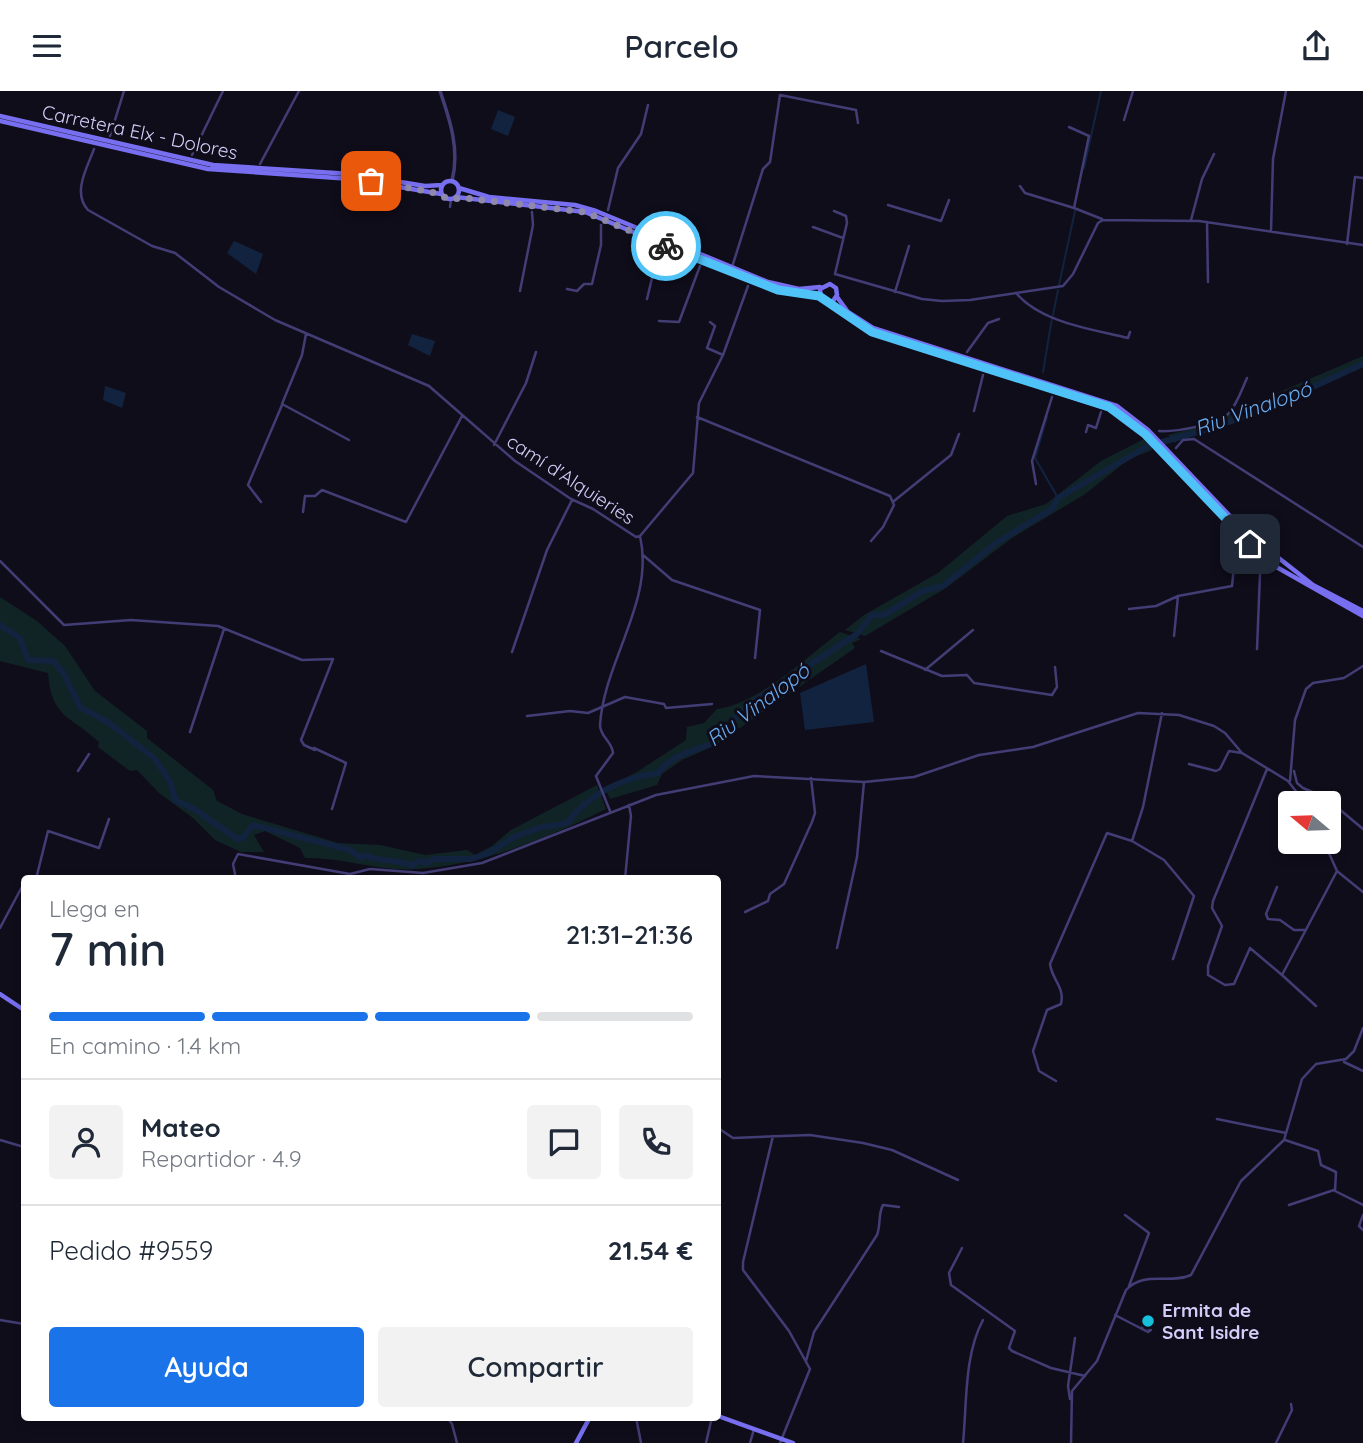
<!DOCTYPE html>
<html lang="es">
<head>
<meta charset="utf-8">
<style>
  body { margin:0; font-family:Quicksand,sans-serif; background:#f2f2f3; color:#1f2937; height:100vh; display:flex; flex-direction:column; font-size:26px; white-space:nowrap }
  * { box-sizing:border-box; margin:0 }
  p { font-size:23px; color:#747a83 }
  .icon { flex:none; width:38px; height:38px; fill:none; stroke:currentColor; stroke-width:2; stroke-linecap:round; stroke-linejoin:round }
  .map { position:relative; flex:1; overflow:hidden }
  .sheet { position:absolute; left:21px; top:784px; width:700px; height:546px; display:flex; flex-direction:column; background:#fff; border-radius:7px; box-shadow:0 4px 10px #0003 }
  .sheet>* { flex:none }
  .needle { width:46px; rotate:289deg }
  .fabs { position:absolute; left:1278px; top:700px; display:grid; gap:14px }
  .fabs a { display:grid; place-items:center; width:63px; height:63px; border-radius:7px; background:#fff; box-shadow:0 4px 10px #0003; font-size:35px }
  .pin { position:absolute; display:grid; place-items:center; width:60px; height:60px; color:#fff; margin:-30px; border-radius:14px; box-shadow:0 4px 10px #0006 }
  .courier { position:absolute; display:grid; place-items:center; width:70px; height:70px; margin:-35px; border:5px solid #4fc3f7; border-radius:50%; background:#fff; color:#222; box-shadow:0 2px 9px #0007 }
  .summary em { font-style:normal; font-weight:600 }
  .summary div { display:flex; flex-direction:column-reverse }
  .summary { display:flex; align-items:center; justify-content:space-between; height:119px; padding:0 28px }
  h1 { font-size:46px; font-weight:600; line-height:52px }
  .bar { display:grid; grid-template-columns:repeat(4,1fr); gap:10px 7px; align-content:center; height:84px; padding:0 28px }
  .bar i { height:9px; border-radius:5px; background:#e0e1e3 }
  .bar .selected { background:#1a73e8 }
  .bar p { grid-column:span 4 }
  .line { display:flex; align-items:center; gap:18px; padding:0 28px; border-top:2px solid #e0e1e3 }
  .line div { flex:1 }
  .round { display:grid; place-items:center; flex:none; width:74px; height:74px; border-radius:7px; background:#f2f2f3 }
  .button { display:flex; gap:14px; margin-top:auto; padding:14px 28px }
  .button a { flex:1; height:80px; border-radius:7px; background:#1a73e8; color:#fff; font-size:28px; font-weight:600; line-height:80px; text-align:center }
  .button a+a { background:#f2f2f3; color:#1f2937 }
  header { display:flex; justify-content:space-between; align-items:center; height:91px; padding:0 28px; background:#fff; font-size:32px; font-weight:600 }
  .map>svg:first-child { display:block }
  .green { fill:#112425 }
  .water { fill:#12233f }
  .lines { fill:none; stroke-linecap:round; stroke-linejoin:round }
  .stream { stroke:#12233f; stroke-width:2 }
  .river { stroke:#12233f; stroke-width:6 }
  .minor { stroke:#423d75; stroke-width:2.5 }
  .tertiary { stroke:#423d75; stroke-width:3.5 }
  .secondary { stroke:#776fef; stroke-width:4.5 }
  .done { stroke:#8f8aab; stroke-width:7; stroke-dasharray:0 12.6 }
  .route { stroke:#4fc3f7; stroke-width:9 }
  .poi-dot { fill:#18bfda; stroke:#100d1b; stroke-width:2.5 }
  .labels { text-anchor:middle; stroke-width:6; stroke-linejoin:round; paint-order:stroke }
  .street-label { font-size:19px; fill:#d4cdf9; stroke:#100d1b }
  .poi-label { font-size:19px; font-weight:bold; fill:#d4cdf9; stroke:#100d1b; text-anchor:start }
  .water-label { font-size:21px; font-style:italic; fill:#67aaee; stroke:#100d1b }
</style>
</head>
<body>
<header><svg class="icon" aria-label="menu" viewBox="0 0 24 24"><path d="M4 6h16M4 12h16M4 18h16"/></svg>Parcelo<svg class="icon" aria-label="share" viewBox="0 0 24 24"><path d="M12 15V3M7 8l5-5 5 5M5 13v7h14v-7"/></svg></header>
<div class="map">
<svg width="1363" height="1352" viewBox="0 0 1363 1352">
  <rect width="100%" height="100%" fill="#100d1b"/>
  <path class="green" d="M1363 265V275L1254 326 1181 347 1175 352 1168 344 1217 331 1233 321Z
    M1144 348 1153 358 1150 360 1129 368 1085 403 1012 447 946 497 865 545 845 539 864 524 938 482 1007 425 1046 413 1101 370Z
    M0 506 37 530 65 555 95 600 147 640V647L213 699 217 710 242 723 338 752 380 754 425 764 467 759 475 764 492 755 511 739 597 694 606 718C548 747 482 774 417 778 380 781 343 766 305 767L300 757 265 740 254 744 264 761H241L215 749 193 727 159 702 137 679 130 680 98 656 99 651C71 625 51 627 48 582L0 570Z
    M840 541 861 548 852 552 855 557 714 655 682 669 662 683 657 694 610 708 605 697 637 681 686 649 687 636 704 632 717 618C757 614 808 565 840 541Z"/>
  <path class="water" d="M498 19 515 26 508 45 491 38Z
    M234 150 263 163 256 183 227 162Z
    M412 243 435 250 430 265 408 254Z
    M105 295 126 302 122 317 103 309Z
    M866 573 874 631 805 639 800 602Z"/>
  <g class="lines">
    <path class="stream" d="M1084 77 1101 0
      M1059 194 1075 120
      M1053 224 1058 199
      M1043 281 1052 227
      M1047 326 1035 367 1058 407"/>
    <path class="river" d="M0 534 20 547 28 569 53 570 64 583 80 616 109 632 154 667 170 690 175 709 196 719 237 748 243 747 253 734 350 759 361 767 366 764C378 772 398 767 412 775L419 770 428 772 433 768H471L489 762 514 746 538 737 567 732C589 703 622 687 658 682 669 665 694 660 713 652L717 639 728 634 754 610 857 543 872 524H884L923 500 943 495 996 452 1052 418 1058 407 1148 355 1216 336 1278 312 1363 273"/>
    <path class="minor" d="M1124 29 1133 0
      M1069 36 1089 45 1074 117 1102 128
      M110 45 124 0
      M94 58C87 77 72 102 88 119L152 155 175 162 219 196 275 229 429 295 515 370 571 408 593 418 636 446 640 445 693 382 699 312 723 264 748 195
      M192 64 223 0
      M260 73 299 0
      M1020 95 1025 102 1074 117
      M888 114 941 130 949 109
      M450 116 451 108
      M608 119 618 77 641 43 648 14
      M834 120 846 125 847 132 835 183 922 208 942 210 970 209 1063 195 1073 183 1098 132 1103 129 1199 130 1363 154
      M1191 129 1202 88 1214 63
      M1207 131 1208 191
      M813 136 843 147
      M1271 140 1273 68 1286 0
      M1347 153 1355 86 1363 87
      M733 173 763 78 770 71 780 4 856 19 858 32
      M567 198 577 200 584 193H592L601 154V134
      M520 200 533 134 532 121
      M895 201 909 155
      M1016 202C1042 232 1092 238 1128 247L1130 241
      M647 208 659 158
      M659 230 679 231 700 175
      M710 231 715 235 707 257 723 264
      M306 243 302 264 282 313 349 349
      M967 261 988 232 999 228
      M974 320 983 284
      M697 326 890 405 894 414 883 436 871 450
      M1159 340C1175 341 1218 334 1229 322 1237 313 1242 298 1247 287
      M1086 341 1088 334 1096 337 1101 321
      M494 354 526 292 536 261
      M1176 357 1183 349 1194 348 1363 456
      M1036 393 1032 370 1052 306
      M894 410 951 364 959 343
      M261 411 248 394 282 314
      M303 421 305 405H315L322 399 406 431 462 325
      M643 464 672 489 760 519 755 567
      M0 470 64 534 131 529 218 535 302 569 333 568 301 649 304 654 315 659
      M1129 518 1156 515 1178 505
      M1174 545 1178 505 1232 495 1235 467
      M1257 558 1260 483
      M881 560 942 585 967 584 974 592 1052 604 1057 596 1055 576
      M512 561 547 459 572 409
      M925 579 973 539
      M527 625 570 620 588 622 625 606 664 613 666 617 712 613
      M190 641 224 538
      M314 657 346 672 332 718
      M1189 673 1216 680 1220 678 1229 660 1242 662
      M1267 678 1213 810 1212 817 1222 835 1208 875V884L1225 894 1234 893 1250 857 1282 884
      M78 680 89 663
      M1294 680 1297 692 1303 697 1326 707 1363 738
      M1290 690 1295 629 1306 598 1313 592 1344 587 1363 575
      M610 720 596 685 613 662C612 650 600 646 600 634 604 570 655 510 640 445
      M1132 750 1164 769 1194 805 1173 868
      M1324 751 1337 780 1363 801
      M36 788 48 740 99 757 109 728
      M236 788 233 773 238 763 350 783 370 778 423 782 482 772 656 704 754 685 864 691 914 686 979 664 1033 656 1138 622 1179 624 1214 635 1225 642 1242 662 1288 690 1305 712
      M625 788 631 725 629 714
      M1277 796 1266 823 1268 828 1280 829 1294 839H1304
      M745 821 768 810 770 803 784 793 812 731 815 722 811 687
      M0 837 24 792
      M837 857 857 766 864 691
      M1316 915 1282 884 1337 780
      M1344 971 1363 980
      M1056 990 1039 980 1033 960 1047 919 1061 913C1065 896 1052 889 1050 873L1107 742 1132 750 1143 716 1162 622
      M1217 1028 1286 1042
      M718 1037 733 1047 810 1044 863 1052 892 1059 958 1089
      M773 1045 743 1171V1179L789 1240 810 1278 780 1352
      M0 1049 24 1056
      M1285 1049 1318 1060 1321 1074 1336 1081 1335 1100 1363 1114
      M1289 1114 1334 1099
      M1125 1124 1149 1142 1129 1195
      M1363 1124 1359 1135 1363 1139
      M962 1157 949 1182 951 1194 1015 1240 1009 1257 1012 1260 1051 1277 1085 1285
      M1115 1224 1148 1241 1151 1239 1143 1235 1142 1238
      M0 1229 24 1233
      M806 1270 814 1241 877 1144C881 1134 878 1122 883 1114L899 1116
      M1070 1308 1068 1295 1075 1247
      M447 1326 452 1333 457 1352
      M636 1326 641 1352
      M706 1352 712 1326
      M750 1352 754 1338
      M963 1352C967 1312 964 1264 983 1229
      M1071 1352 1072 1300 1097 1270 1126 1199C1145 1179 1168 1194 1191 1184L1241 1090 1284 1049 1302 988 1316 973 1346 968 1354 960 1363 937
      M1276 1352 1292 1319 1291 1313"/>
    <path class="tertiary" d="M440 0C450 29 460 59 452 90"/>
    <path class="secondary" d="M0 25 213 74 351 83 425 95 442 94
      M0 30 208 78 352 88 441 103
      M441 99a9 9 0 1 1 18 0a9 9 0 1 1-18 0Z
      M459 97 489 106 575 114 596 120 768 191 799 198 820 196
      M456 106 585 121 744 187 778 199 819 205
      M837 206 848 221 873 237 1117 315 1148 339 1248 444 1259 451
      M827 211 833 210 837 204 836 197 830 193 820 198 821 208 872 241 1115 320 1145 343 1253 457
      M1253 460a9 9 0 1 1 18 0a9 9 0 1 1-18 0Z
      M1271 461 1313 494 1363 520
      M1264 469 1363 525
      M0 903 24 919
      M718 1325 793 1352
      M576 1352 590 1326"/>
  </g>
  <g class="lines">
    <path class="done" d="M371 90 432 101 449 108 465 107 585 121 666 155"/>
    <path class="route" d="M666 155 778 199 819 205 872 241 1109 316 1145 343 1250 453"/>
  </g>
  <circle class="poi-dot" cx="1148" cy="1230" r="7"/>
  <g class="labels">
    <g class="street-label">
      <text transform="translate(140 41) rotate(12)" y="7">Carretera Elx - Dolores</text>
      <text transform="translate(571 388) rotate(33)" y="7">camí d'Alquieries</text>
    </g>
    <g class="poi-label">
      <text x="1162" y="1226">Ermita de<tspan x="1162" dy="22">Sant Isidre</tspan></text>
    </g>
    <g class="water-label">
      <text transform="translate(1253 318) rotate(-20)" y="7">Riu Vinalopó</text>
      <text transform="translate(758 614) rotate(-37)" y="7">Riu Vinalopó</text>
    </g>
  </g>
</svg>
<div class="fabs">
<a><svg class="needle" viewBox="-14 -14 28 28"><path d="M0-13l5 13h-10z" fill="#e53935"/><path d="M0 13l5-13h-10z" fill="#747a83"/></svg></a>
</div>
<div class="pin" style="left:371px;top:90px;background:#ea580c"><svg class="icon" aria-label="bag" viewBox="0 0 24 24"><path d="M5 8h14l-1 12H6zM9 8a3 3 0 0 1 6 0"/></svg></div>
<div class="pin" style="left:1250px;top:453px;background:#1f2937"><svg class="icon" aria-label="home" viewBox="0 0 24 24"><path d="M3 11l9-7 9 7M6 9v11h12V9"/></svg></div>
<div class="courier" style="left:666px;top:155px"><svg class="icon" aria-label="bike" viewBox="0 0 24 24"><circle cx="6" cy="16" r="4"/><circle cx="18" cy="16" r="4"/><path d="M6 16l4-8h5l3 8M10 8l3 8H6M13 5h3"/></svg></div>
<section class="sheet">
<div class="summary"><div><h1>7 min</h1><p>Llega en</p></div><em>21:31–21:36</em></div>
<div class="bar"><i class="selected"></i><i class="selected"></i><i class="selected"></i><i></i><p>En camino · 1.4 km</p></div>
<div class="line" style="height:126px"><a class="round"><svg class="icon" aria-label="person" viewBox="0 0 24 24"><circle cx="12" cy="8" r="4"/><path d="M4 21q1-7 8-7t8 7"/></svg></a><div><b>Mateo</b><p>Repartidor · 4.9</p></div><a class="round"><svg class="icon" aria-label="chat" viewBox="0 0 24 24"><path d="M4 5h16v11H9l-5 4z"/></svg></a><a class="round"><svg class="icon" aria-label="phone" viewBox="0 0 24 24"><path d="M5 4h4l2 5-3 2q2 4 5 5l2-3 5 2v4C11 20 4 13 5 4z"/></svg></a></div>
<div class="line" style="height:91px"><div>Pedido #9559</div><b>21.54 €</b></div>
<div class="button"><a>Ayuda</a><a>Compartir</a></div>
</section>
</div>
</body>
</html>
